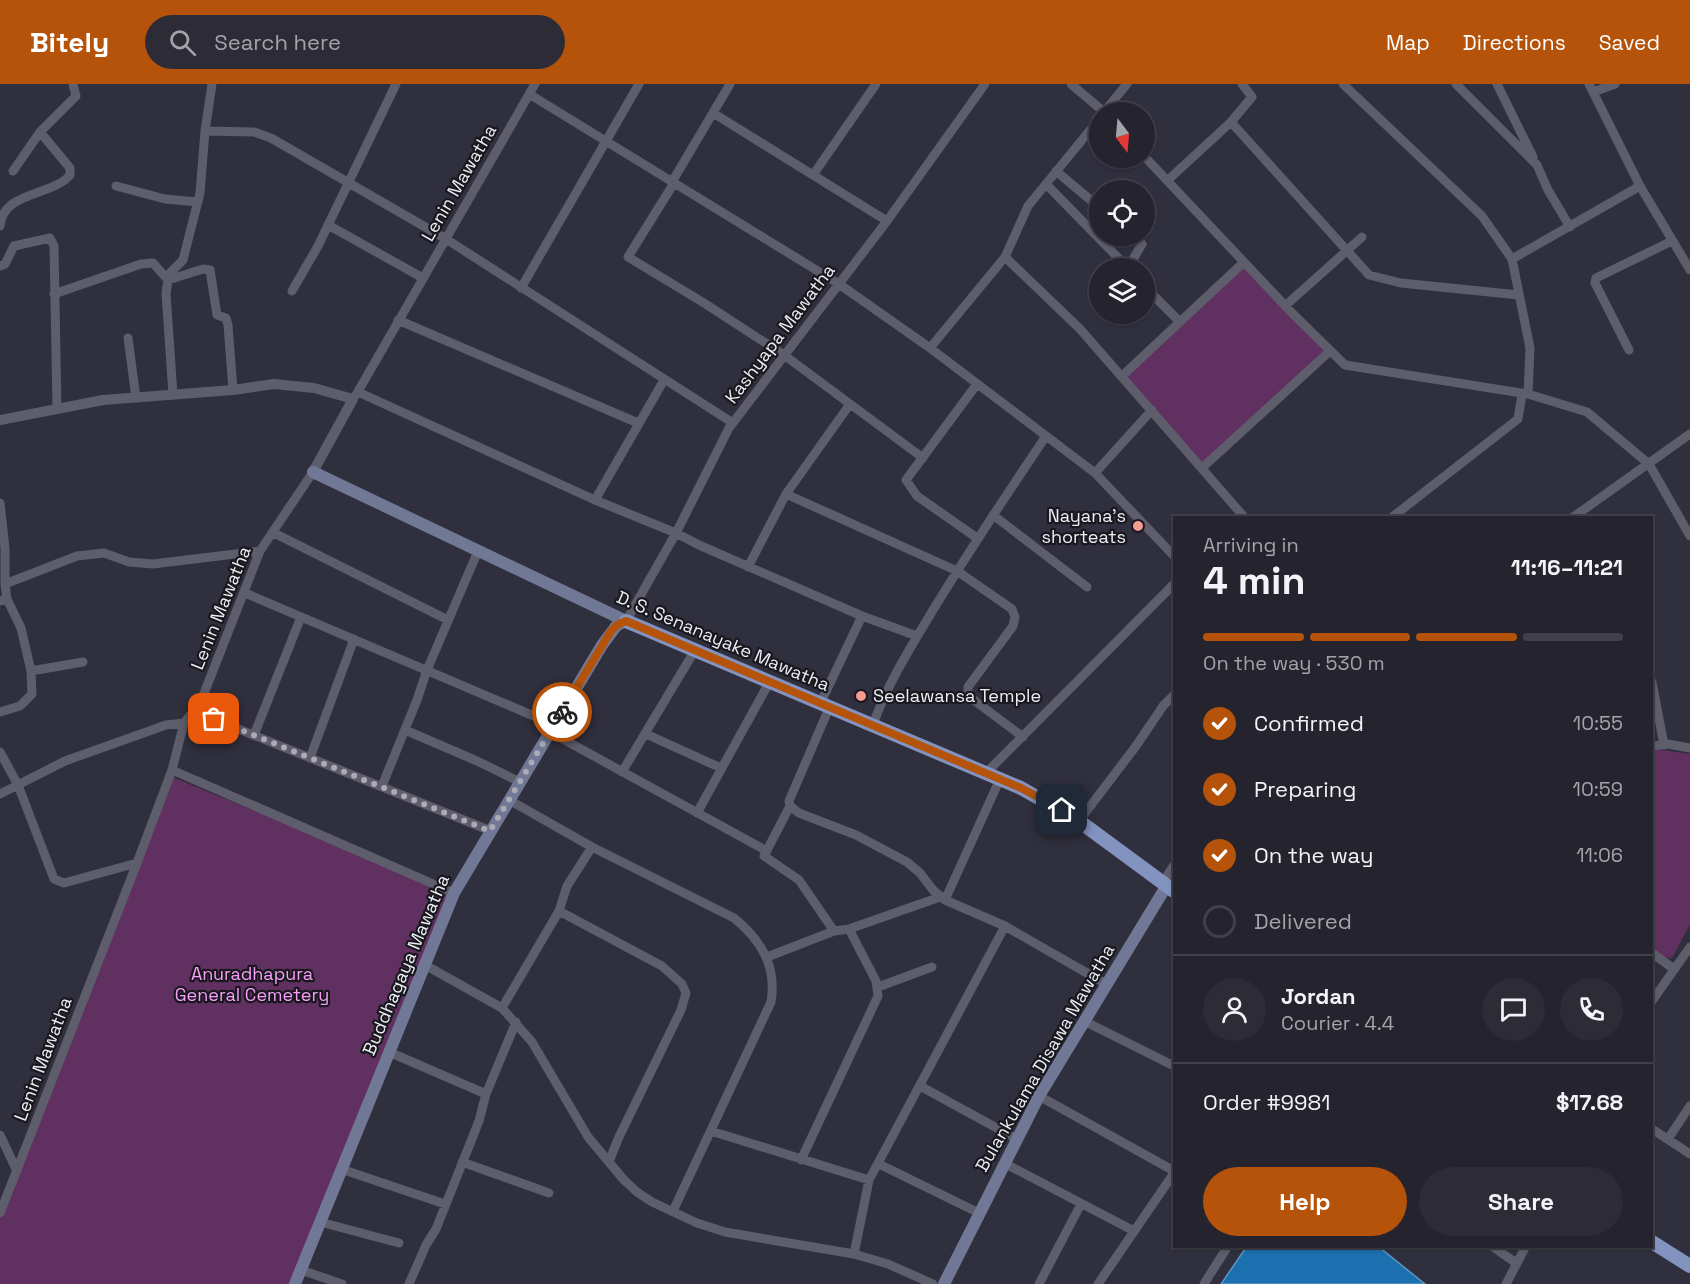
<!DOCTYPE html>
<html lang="en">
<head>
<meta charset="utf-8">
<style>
  body { margin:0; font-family:"Space Grotesk",sans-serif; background:#2c2b36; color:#f1f3f6; height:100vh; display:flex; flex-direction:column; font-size:22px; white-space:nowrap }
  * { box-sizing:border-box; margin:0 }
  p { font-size:20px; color:#a3a4aa }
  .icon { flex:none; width:33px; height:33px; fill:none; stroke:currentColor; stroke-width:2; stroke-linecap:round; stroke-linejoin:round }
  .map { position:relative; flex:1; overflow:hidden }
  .details { position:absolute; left:1173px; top:432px; width:480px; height:732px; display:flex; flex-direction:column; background:#24232e; border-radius:0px; box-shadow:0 2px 4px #0004,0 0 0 2px #41404a }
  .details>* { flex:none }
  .needle { width:39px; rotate:164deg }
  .buttons { position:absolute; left:1089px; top:18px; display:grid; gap:12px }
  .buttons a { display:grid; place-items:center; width:66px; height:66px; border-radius:50%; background:#24232e; box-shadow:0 2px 4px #0004,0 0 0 2px #41404a; font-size:30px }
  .pin { position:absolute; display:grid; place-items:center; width:51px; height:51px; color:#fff; margin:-26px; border-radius:12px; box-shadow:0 3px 9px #0006 }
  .courier { position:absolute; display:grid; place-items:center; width:60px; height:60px; margin:-30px; border:4px solid #b45309; border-radius:50%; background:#fff; color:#222; box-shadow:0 2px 8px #0007 }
  .headline em { font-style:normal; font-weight:700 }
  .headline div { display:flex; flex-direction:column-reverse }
  .headline { display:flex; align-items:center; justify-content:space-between; height:102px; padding:0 30px }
  h1 { font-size:39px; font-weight:700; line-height:45px }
  .bar { display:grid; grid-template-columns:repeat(4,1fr); gap:9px 6px; align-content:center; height:72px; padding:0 30px }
  .bar i { height:8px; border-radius:4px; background:#41404a }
  .bar .on { background:#b45309 }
  .bar p { grid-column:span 4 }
  .line { display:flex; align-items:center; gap:15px; padding:0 30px; border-top:2px solid #41404a }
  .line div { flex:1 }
  .round { display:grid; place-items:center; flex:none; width:63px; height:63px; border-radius:32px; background:#2c2b36 }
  ol { padding:0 30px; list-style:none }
  li { display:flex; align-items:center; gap:18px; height:66px }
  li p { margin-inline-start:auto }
  li .icon { padding:6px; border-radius:50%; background:#b45309; color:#fff; stroke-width:4 }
  li:last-child { color:#a3a4aa }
  li i { width:33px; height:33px; border:3px solid #41404a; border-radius:50% }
  .action { display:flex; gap:12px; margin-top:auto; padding:12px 30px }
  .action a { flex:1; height:69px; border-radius:36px; background:#b45309; color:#fff; font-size:24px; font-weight:700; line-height:69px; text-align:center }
  .action a+a { background:#2c2b36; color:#f1f3f6 }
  header { display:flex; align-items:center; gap:36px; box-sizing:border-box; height:84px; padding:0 30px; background:#b45309; color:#fff }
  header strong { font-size:28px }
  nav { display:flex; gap:33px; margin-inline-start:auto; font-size:21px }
  .search { width:420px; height:54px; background:#2c2b36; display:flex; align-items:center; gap:15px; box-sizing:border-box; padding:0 21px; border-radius:33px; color:#a3a4aa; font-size:22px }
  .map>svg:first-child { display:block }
  .green { fill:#603160 }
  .water { fill:#1c70af; stroke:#5b96c4; stroke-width:1.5 }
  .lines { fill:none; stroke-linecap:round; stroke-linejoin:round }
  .minor { stroke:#5d5d6c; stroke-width:9 }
  .tertiary { stroke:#5d5d6c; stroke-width:10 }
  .secondary { stroke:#707896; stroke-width:12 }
  .primary { stroke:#8393c0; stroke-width:14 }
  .done { stroke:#abaab5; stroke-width:6; stroke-dasharray:0 10.8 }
  .route { stroke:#b45309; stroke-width:8 }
  .poi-dot { fill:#f59c92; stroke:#18181e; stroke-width:2 }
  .labels { text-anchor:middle; stroke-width:4.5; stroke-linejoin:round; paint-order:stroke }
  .street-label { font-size:18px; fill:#ededf6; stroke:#18181e }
  .poi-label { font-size:18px; fill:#ededf6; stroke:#18181e; text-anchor:end }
  .park-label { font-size:18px; fill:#f89ef8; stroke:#18181e }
</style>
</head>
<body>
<header>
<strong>Bitely</strong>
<div class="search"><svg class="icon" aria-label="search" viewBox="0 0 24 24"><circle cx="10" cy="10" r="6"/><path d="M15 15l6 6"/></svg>Search here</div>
<nav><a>Map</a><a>Directions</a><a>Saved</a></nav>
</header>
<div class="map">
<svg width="1690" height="1200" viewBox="0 0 1690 1200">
  <rect width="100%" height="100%" fill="#302f3d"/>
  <path class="green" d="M1244 178 1330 267 1202 384 1122 292Z
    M1655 665 1690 670V840L1672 874 1662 873 1652 865V666Z
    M167 691 454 809 293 1200H0V1125Z"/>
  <path class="water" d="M1247 1162 1379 1163 1425 1200H1221Z"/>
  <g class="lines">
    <path class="minor" d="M1071 0 1104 28
      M1343 0 1482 132 1512 175
      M1456 0 1537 81 1548 106 1570 143
      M1497 0 1533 73
      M1589 0 1640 102 1690 186
      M1593 8 1615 0
      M529 10 839 200 930 264 1095 389 1174 472
      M1104 28 1127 0
      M713 29 887 137
      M1231 38 1369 191 1401 199 1519 211
      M205 47 254 48 271 54 446 155 733 339
      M1144 72 1292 229 1345 281 1528 310 1587 328 1649 380 1690 452
      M13 87 40 48 76 12 73 0
      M1056 87 1100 124
      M813 91 876 0
      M1168 96 1231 38 1252 13 1242 0
      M672 98 730 0
      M674 99 628 173 704 219 784 271 923 374
      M1046 100 1128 184 1142 160 1132 152
      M116 102 165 115 198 118
      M328 141 423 194
      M0 142C3 107 53 112 70 91V84L40 48
      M1005 173 1080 245 1245 434
      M0 182 5 180 14 162 50 154 54 162 57 325
      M1144 202 1180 238
      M521 204 639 0
      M292 207 318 162 396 0
      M54 210 141 180 153 179 168 196 203 185 210 186 217 231 226 234 228 241 233 306
      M1285 222 1362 153
      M398 236 638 339
      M128 254 136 314
      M930 264 1005 173 1028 122 1100 34
      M1629 266 1595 199 1596 194 1672 157
      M1122 292 1244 178
      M358 308 595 416 676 449 699 461 862 532 917 552
      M1528 310 1530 264 1512 175 1640 102
      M173 311 166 209 169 190 183 176 200 109 205 47 212 0
      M356 311 535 0
      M1202 384 1330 267
      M1095 389 1152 326
      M786 410 957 487 1012 525 1015 533 1013 542 968 603V611L975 617 1023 653
      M595 416 664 296
      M0 419 5 464V500
      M993 431 1087 503
      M1391 434 1518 335 1522 310
      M1572 434 1690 350
      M274 449 448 536
      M977 454 917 412 906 396 977 300
      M748 483 786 410 850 320
      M245 509 555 641
      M0 517 7 515 5 500 77 472 104 469 129 478 153 480 260 467
      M626 537 676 449 729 344 887 137 985 0
      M31 587 83 578
      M1652 598 1664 661
      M821 618 862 532
      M830 622 789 717 790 722 799 729 856 751 907 778 920 789 933 806 945 816 1005 842 1106 900
      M194 627 491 747
      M0 628 20 622 32 610 31 587 21 544 7 515
      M873 641C887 600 911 563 933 526 969 467 1007 410 1046 352
      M405 646 477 677 520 698
      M550 648 767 767
      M646 650 721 684
      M254 651 301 533
      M1652 662 1668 660 1690 664
      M0 668 18 701 54 795 64 799 137 779
      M310 674 354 555
      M172 686 454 809
      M622 688 695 566
      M986 689 1174 500
      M382 702 417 616 427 586 478 467
      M0 710 65 677 166 641 184 639
      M509 716 592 763 734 834C761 856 777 882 771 918L673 1127
      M790 722 764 772 799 796 834 847
      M697 729 770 597
      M1079 737 1136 662 1163 622 1174 611
      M1163 798 1174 781
      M945 816 1000 695
      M559 827 662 882 682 900 686 909 681 926 618 1055 609 1078
      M1652 869 1674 885
      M767 873 834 847 849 845 940 813
      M425 881 502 924 532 958 588 1053 624 1096 637 1108 652 1118 697 1139 725 1148 854 1170 888 1180 933 1200
      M878 903 932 883
      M1652 917 1690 863
      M502 924 559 827 567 802 592 763
      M1084 937 1174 982
      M389 968 486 1010
      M920 1002 1017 1055
      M1039 1012 1174 1087
      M1652 1045 1690 1070
      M711 1047 869 1096
      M0 1051 17 1087
      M1668 1055 1690 1022
      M801 1076 878 912 876 897 849 845
      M462 1078 549 1109
      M1004 1079 1134 1147
      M879 1080 979 1129
      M341 1085 445 1120
      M0 1129 137 779 172 686 184 639 194 627 203 612 260 467 313 388
      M320 1138 399 1159
      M1492 1162 1516 1179
      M854 1170 869 1096 1005 842
      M301 1186 342 1200
      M409 1200 426 1161 436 1145 479 1037 486 1010 516 938
      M1039 1200 1081 1120
      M1098 1200 1174 1089
      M1204 1200 1228 1162
      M1506 1200 1526 1162"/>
    <path class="tertiary" d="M0 336 103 316 233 306 274 300 314 304 353 315 313 388"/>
    <path class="secondary" d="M313 388 626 537
      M295 1200 454 809 602 561 617 541 626 537
      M944 1200 1039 1012 1167 801"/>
    <path class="primary" d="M626 537 1021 704 1079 737 1174 807
      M1652 1158 1690 1182"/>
  </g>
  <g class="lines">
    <path class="done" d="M214 635 490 747 562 628"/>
    <path class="route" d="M562 628 611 547 617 541 626 537 1021 704 1062 726"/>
  </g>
  <g class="poi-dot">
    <circle cx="1138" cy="442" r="6"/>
    <circle cx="861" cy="612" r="6"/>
  </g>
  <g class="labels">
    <g class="street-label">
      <text transform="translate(459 99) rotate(-60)" y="6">Lenin Mawatha</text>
      <text transform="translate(780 250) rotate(-53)" y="6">Kashyapa Mawatha</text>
      <text transform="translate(221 524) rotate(-68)" y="6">Lenin Mawatha</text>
      <text transform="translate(723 557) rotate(23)" y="6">D. S. Senanayake Mawatha</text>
      <text transform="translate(406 881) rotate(-67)" y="6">Buddhagaya Mawatha</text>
      <text transform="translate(1045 974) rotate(-60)" y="6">Bulankulama Disawa Mawatha</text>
      <text transform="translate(43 975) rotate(-69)" y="6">Lenin Mawatha</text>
    </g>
    <g class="poi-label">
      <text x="1126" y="438">Nayana's<tspan x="1126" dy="21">shorteats</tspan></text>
      <text x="873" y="618" text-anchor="start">Seelawansa Temple</text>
    </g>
    <g class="park-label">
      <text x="252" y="896">Anuradhapura<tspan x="252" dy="21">General Cemetery</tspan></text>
    </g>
  </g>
</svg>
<div class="buttons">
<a><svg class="needle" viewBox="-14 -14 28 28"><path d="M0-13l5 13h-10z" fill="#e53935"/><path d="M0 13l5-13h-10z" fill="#a3a4aa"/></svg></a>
<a><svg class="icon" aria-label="locate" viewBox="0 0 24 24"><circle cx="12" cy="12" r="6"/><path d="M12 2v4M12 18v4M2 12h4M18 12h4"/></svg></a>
<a><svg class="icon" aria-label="layers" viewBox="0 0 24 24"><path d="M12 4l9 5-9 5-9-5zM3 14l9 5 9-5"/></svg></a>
</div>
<div class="pin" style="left:214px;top:635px;background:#ea580c"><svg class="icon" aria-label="bag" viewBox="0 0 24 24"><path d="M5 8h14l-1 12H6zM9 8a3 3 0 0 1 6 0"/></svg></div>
<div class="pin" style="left:1062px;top:726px;background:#1f2937"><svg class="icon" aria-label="home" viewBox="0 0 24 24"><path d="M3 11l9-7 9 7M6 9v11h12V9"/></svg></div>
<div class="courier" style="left:562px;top:628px"><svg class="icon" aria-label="bike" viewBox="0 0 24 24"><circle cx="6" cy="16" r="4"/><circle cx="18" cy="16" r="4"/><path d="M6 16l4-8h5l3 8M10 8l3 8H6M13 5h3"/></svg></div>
<section class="details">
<div class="headline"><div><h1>4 min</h1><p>Arriving in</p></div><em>11:16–11:21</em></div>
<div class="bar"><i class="on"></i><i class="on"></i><i class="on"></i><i></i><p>On the way · 530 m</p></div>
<ol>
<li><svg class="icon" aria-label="check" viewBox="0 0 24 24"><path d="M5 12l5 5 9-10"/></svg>Confirmed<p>10:55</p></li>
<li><svg class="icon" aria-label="check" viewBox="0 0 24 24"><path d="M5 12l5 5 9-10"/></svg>Preparing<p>10:59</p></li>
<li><svg class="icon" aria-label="check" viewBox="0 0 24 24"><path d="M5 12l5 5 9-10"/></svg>On the way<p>11:06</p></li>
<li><i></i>Delivered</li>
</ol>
<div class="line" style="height:108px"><a class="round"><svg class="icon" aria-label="person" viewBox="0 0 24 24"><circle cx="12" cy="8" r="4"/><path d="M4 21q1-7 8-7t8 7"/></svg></a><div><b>Jordan</b><p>Courier · 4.4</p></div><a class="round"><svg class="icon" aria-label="chat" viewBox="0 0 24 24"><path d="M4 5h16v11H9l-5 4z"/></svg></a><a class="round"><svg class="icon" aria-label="phone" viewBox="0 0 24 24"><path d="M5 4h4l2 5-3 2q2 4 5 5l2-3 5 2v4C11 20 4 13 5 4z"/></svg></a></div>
<div class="line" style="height:78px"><div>Order #9981</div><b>$17.68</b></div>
<div class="action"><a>Help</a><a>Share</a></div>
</section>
</div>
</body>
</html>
